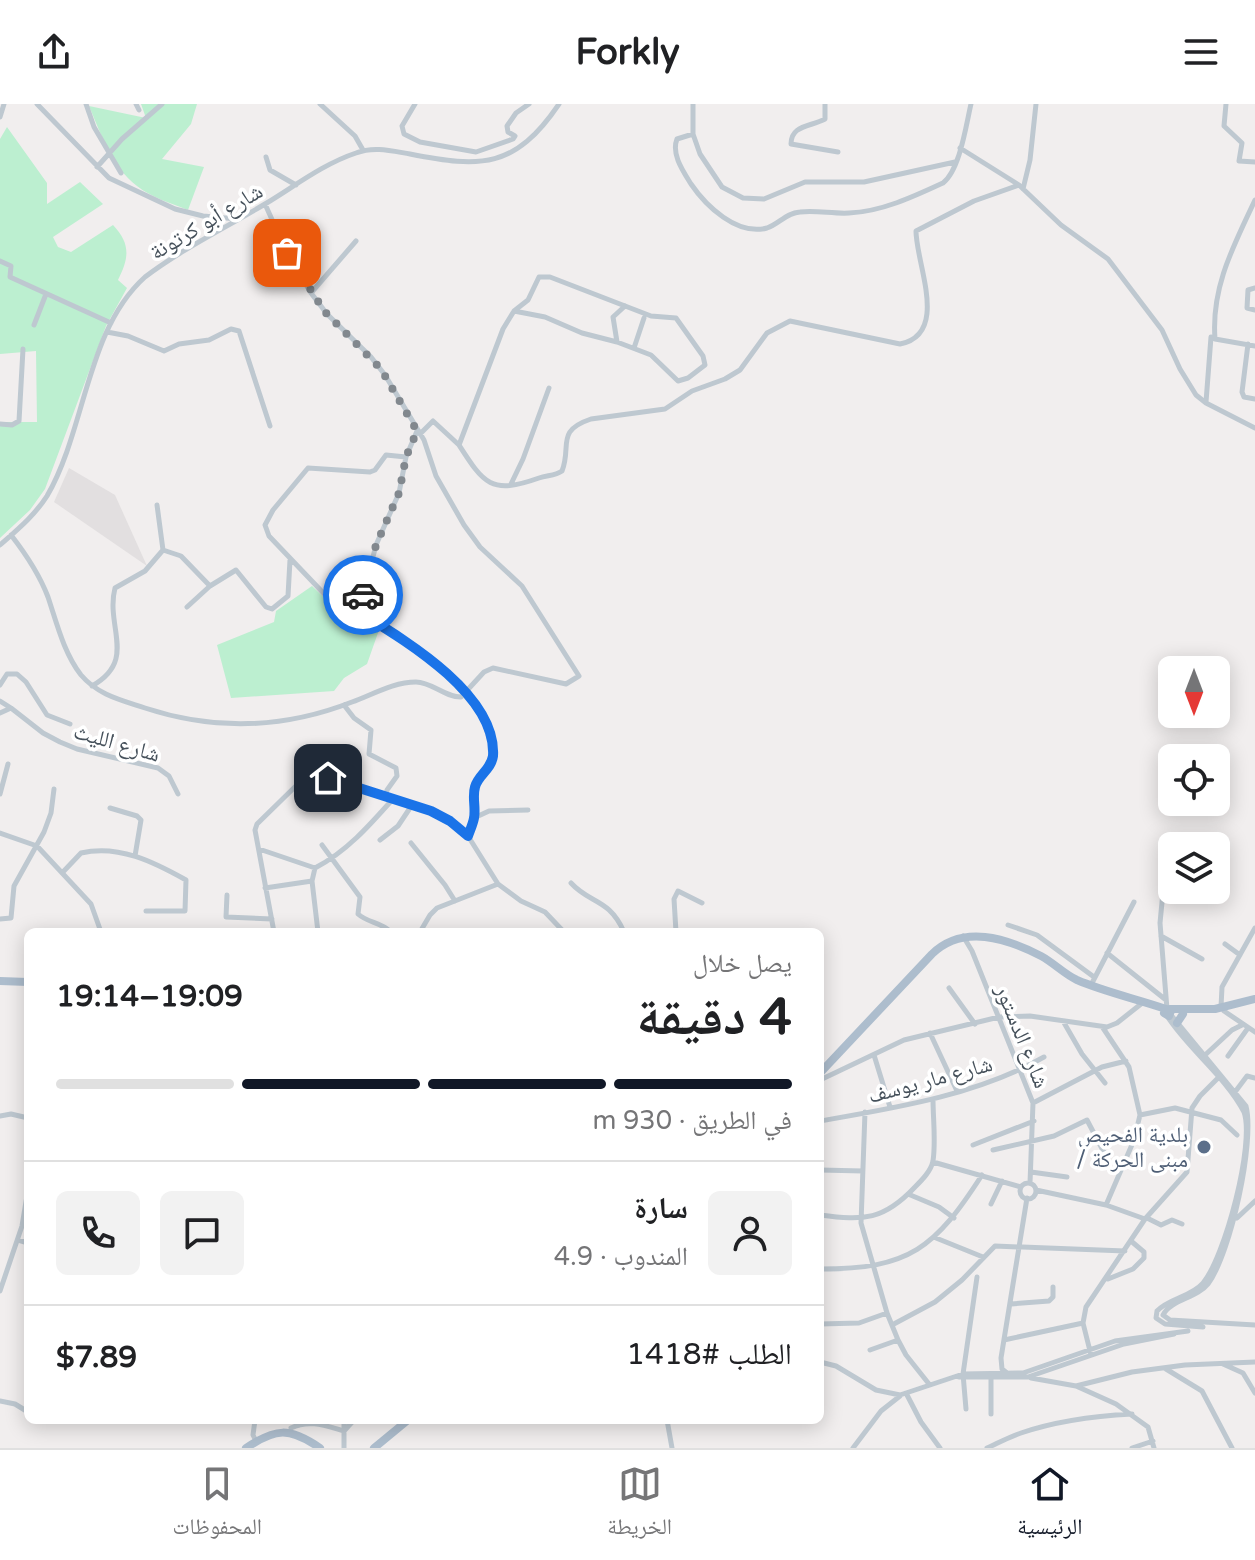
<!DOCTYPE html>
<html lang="ar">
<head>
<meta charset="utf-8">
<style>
  body { margin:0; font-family:"Varela Round","Noto Naskh Arabic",sans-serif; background:#f2f2f2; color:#202124; direction:rtl; height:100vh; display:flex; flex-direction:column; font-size:30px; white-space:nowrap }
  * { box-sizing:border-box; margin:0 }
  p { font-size:26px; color:#757577 }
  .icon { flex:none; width:44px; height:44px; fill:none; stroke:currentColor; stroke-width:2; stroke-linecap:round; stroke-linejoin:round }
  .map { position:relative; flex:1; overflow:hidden; direction:ltr }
  .details { position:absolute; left:24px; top:824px; width:800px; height:496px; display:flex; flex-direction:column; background:#fff; border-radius:12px; box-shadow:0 4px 20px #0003; direction:rtl }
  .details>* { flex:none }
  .needle { width:52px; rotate:180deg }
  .tools { position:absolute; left:1158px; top:552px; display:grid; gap:16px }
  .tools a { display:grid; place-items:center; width:72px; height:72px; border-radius:12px; background:#fff; box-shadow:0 4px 20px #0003; font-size:40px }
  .pin { position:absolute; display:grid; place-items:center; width:68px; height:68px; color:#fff; margin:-34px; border-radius:16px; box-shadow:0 4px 12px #0006 }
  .courier { position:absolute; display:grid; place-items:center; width:80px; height:80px; margin:-40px; border:6px solid #1a73e8; border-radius:50%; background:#fff; color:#222; box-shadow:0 2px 10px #0007 }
  .head em { font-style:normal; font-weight:700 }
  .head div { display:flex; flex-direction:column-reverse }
  .head { display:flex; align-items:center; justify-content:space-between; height:136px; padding:0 32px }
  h1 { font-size:52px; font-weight:700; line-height:60px }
  .bar { display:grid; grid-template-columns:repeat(4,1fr); gap:12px 8px; align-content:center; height:96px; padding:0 32px }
  .bar i { height:10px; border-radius:6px; background:#e0e0e0 }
  .bar .current { background:#111827 }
  .bar p { grid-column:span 4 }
  .line { display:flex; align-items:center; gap:20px; padding:0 32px; border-top:2px solid #e0e0e0 }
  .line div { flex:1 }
  .round { display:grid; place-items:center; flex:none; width:84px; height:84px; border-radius:12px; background:#f2f2f2 }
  header { display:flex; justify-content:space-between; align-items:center; height:104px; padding:0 32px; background:#fff; font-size:36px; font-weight:700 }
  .menu { display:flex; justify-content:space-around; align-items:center; height:112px; border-top:2px solid #e0e0e0; background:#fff; font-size:22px; color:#757577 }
  .menu a { display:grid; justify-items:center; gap:4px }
  .menu .current { color:#111827 }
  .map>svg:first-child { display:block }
  .education { fill:#e2dfe0 }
  .green { fill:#bcefd0 }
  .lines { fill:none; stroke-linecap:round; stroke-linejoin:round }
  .minor { stroke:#bec8d0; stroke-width:5 }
  .major { stroke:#adbdcd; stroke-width:8 }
  .done { stroke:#82888e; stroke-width:8; stroke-dasharray:0 14.4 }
  .route { stroke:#1a73e8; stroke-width:10 }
  .service-dot { fill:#5c6f8a; stroke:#fff; stroke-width:3 }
  .labels { text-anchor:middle; stroke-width:7; stroke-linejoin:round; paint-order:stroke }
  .street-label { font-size:22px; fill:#46515b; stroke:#fff }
  .service-label { font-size:22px; fill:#4e5e75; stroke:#fff; text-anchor:end }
</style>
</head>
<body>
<header><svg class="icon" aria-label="menu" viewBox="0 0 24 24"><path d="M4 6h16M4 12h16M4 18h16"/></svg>Forkly<svg class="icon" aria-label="share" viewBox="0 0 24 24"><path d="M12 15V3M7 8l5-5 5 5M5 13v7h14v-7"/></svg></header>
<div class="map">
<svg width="1255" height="1344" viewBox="0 0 1255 1344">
  <rect width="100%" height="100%" fill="#f1eeee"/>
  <path class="education" d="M69 364 115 391 147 462 54 398Z"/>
  <path class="green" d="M141 0H197L191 20 162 55 204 63 188 106C171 99 152 94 137 82 112 63 101 30 89 2L146 14Z
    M7 23 47 79V100L80 78 103 100 53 133 58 143 71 148 113 121C131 140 129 154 118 176L127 184 106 222 45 385 30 406 0 434V318H37L36 247 0 250V35Z
    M312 482 332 501 379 526 367 560 344 574 334 587 231 594 217 541 274 518 276 507Z"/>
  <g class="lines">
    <path class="minor" d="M37 0 109 74 175 105 203 112 237 115
      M86 0 94 23 121 69
      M136 0 139 6
      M320 0 355 32 363 46
      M415 0 402 22 404 30 420 38 476 48 513 35 515 32 508 28 507 22 516 9 529 0
      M693 0V30L700 50 722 83 743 94 764 95 805 78H864L955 58
      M825 0V15C810 23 791 21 791 40L838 48
      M1226 0 1224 22 1242 39 1239 57 1255 58
      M0 13 4 0
      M693 30 677 35C671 50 683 67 691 80 706 102 737 132 767 124 779 120 786 109 800 108 816 106 833 110 849 109 881 108 915 92 943 79 960 66 966 21 971 0
      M960 44 1019 81 1061 121 1108 155 1162 226 1180 265 1196 291 1206 299 1255 324
      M266 53 270 66 296 81
      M97 63 122 35 162 0
      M1023 85 1030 56 1036 0
      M0 157 11 162 10 173 111 219
      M1255 184 1248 186 1247 204 1255 206
      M311 189 356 137
      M34 221 46 190
      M107 228 128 232 164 247 179 240 209 236 231 225 239 227 270 322
      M1215 235 1255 242
      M617 238 613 213 625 202
      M1248 240 1242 288 1244 293 1255 295
      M634 244 644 214
      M1206 298 1211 233 1215 235C1211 183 1234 141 1255 96
      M0 320 12 321 19 317 23 245
      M420 330 433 317 459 341 503 225 514 207 545 213 582 229 617 238 651 251 678 277 688 274 705 261 703 252 676 214 651 212 550 173H539L528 196 514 207
      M459 341C484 380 491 391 539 374 547 371 555 372 562 367 572 342 555 327 591 315L665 305 692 287 725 275 740 266 767 229 790 217 900 240C950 230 916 160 916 127L974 97 1019 81
      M406 353 386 351 375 366 370 368 308 364 273 406 265 421 269 432 330 496 359 508 433 555 476 604 484 617 493 647 491 660 475 683 474 714
      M511 380 523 355 549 284
      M157 401 163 446
      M11 431C25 449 40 472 48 493 57 520 64 549 81 571 98 591 121 596 145 604 215 627 283 625 352 598 372 591 393 578 416 578 432 578 444 593 461 593L484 568 493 564 566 580 579 572 522 482 480 443 464 421 436 372 424 336 385 271 371 253 327 210 311 189 287 149 265 100
      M0 441C17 426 35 411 47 392 86 325 86 226 145 173 182 145 225 124 265 100 295 82 323 60 356 49 374 42 392 47 410 50 481 64 515 65 559 0
      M163 446 181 452 210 482
      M187 503 210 482 236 466 266 503 272 505 288 492 290 456
      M359 508 376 441 399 389 406 353 417 327
      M0 581 7 570H17L26 578 47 611 70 620
      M92 582C138 556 105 523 115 484L145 467 163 446
      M0 597 11 604
      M344 601 354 614 371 626 369 650 396 664 397 672 387 686 385 694
      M0 609 11 604 43 629 60 638 77 645 158 664 169 672 178 690
      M0 690 8 660
      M110 704 137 712 141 716 135 752
      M0 729 37 742 91 800 101 828
      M468 732 474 714 489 707 528 706
      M380 736 398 722 412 701
      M411 739 445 781 455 797
      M322 741 360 793 358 810C368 819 381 818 391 828
      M259 745 315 764
      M1166 757 1160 819 1167 905
      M62 769 81 749C118 740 154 758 186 776L185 807H146
      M312 777 318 828
      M571 779C590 800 609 794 624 828
      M265 784 312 777 315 764C346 748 369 722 392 696
      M227 791 226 813 272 815
      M0 815 11 814 14 782 44 728 51 709 54 685
      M1008 821 1037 831 1094 873
      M274 828 255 726 257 720 303 675 314 671 431 707 450 717 468 732 498 780 521 797 545 808 564 828
      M420 828 430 811 437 804 498 780
      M676 828 674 795 678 787 702 799
      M963 832 972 847 1033 999 1030 1079
      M1161 832 1202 855
      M1225 840 1240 851
      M1107 849 1166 896
      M1091 881 1134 798
      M949 884 975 920
      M1221 903 1222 883 1255 824
      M1224 907 1255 928
      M1171 911 1246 1002C1255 1037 1231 1149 1208 1180 1197 1194 1170 1196 1163 1211L1170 1216 1255 1221
      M1167 912C1189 946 1225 972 1244 1008 1255 1039 1225 1153 1203 1179 1191 1193 1169 1194 1157 1207L1156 1214 1165 1220 1203 1223
      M1063 917 1082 950 1105 979
      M1103 924 1129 963 1140 1011 1134 1036 1106 1101
      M930 929 957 987
      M874 951 890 1003
      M1204 952 1232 926 1242 921
      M1228 952 1248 924
      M820 976 904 936 999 913 1030 912 1107 923 1117 919 1141 900
      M1235 988 1247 972 1255 974
      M1033 999 1102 963 1126 957
      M865 1008 861 1119 887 1209 898 1236 906 1251 929 1280
      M1140 1011 1175 1004 1221 1016 1237 1031
      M0 1012 11 1010 28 1014
      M820 1017C895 1004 977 991 1044 953
      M973 1041 1034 1017
      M993 1046 1054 1032 1087 1016 1108 1056
      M820 1054 821 1045
      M933 1058 1021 1083
      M820 1066 863 1067
      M1031 1068 1067 1073
      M1020 1087a8 8 0 1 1 16 0a8 8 0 1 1-16 0Z
      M1036 1086 1106 1101 1145 1115
      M908 1090 939 1103 954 1114
      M991 1100 1002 1077
      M820 1111C864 1117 884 1116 915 1083 922 1076 931 1067 933 1057 936 1037 933 1015 933 995
      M1147 1114 1161 1121 1172 1116 1182 1120
      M1237 1114 1255 1097
      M936 1134 983 1153
      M18 1136 28 1139
      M820 1165C910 1165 935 1144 982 1071
      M1108 1175 1133 1165 1144 1154V1148L1131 1137
      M0 1187 22 1122 28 1086
      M1011 1200 1049 1197 1053 1193V1183
      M820 1220 859 1219 887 1209
      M892 1221 935 1198 962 1176 995 1142 1125 1147
      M1004 1236 1083 1219
      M870 1246 898 1236
      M1091 1251 1083 1219 1086 1203 1145 1115 1187 1068 1192 1004 1200 992 1218 974
      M820 1258 836 1262 876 1286 900 1291 963 1270 1023 1269 1115 1237 1188 1227
      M1223 1260 1243 1269 1255 1289
      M1166 1265 1202 1287 1232 1344
      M1007 1269 1002 1265 1001 1254 1027 1094
      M959 1273H1028L1124 1240 1174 1230
      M991 1274V1310
      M1031 1274 1076 1282 1116 1300 1148 1323 1154 1344
      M1076 1282 1132 1268 1185 1261 1255 1258
      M906 1289 921 1318 940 1344
      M0 1297 15 1300 28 1308
      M966 1305 963 1270 977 1173
      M255 1316 253 1331 256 1337
      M344 1316V1344
      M667 1316 672 1344
      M291 1324C310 1315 326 1322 344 1327L354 1316
      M853 1344 881 1307 900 1292
      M987 1344C998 1339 1009 1333 1021 1329 1056 1317 1095 1312 1132 1310
      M1132 1344 1153 1337"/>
    <path class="major" d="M0 877 28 878
      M1167 905 1171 907 1169 912 1164 909Z
      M1170 905H1215L1255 895
      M1177 919 1183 910
      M820 969 932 850C963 820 1006 834 1041 852 1054 859 1064 870 1077 876 1105 888 1137 895 1166 905
      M246 1344C276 1324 289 1323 320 1344
      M374 1344 408 1316"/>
  </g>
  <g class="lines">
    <path class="done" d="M287 149 325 208 381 265 417 327 406 353 399 389 376 441 363 491"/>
    <path class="route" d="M328 674 431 707 450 717 468 732C470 726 473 720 474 714 476 704 472 693 475 683 478 671 491 666 493 652 497 590 403 535 359 508L363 491"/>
  </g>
  <circle class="service-dot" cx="1204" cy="1043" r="8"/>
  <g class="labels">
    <g class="street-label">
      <text transform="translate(206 117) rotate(-31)" y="8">شارع أبو كرتونة</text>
      <text transform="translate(117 638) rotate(16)" y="8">شارع الليث</text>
      <text transform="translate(1023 932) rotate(68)" y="8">شارع الدستور</text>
      <text transform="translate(930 975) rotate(-15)" y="8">شارع مار يوسف</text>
    </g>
    <g class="service-label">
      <text x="1188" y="1038">بلدية الفحيص<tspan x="1188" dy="25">/ مبنى الحركة</tspan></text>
    </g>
  </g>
</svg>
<div class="tools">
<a><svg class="needle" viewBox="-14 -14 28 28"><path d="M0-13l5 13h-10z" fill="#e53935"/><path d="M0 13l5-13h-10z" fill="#757577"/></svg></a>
<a><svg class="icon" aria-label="locate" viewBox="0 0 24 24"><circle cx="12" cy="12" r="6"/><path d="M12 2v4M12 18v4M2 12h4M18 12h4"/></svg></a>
<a><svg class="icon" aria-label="layers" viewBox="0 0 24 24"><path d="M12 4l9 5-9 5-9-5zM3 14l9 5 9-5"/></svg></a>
</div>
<div class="pin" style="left:287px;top:149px;background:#ea580c"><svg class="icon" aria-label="bag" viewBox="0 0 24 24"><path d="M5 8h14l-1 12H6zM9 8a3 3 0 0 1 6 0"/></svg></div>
<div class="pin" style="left:328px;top:674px;background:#1f2937"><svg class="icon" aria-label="home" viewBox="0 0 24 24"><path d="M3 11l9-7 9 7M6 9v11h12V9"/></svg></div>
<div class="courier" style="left:363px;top:491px"><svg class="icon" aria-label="car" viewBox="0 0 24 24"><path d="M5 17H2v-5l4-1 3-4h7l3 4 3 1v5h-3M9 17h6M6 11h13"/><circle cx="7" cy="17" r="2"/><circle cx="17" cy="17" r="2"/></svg></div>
<section class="details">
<div class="head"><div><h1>4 دقيقة</h1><p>يصل خلال</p></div><em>19:09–19:14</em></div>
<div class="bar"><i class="current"></i><i class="current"></i><i class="current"></i><i></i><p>في الطريق · 930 m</p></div>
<div class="line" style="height:144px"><a class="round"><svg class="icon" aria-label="person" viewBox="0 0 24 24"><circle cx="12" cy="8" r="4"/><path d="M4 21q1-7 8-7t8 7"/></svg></a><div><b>سارة</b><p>المندوب · 4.9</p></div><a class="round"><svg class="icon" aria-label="chat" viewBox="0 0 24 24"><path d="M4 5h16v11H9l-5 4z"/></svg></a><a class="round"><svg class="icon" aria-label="phone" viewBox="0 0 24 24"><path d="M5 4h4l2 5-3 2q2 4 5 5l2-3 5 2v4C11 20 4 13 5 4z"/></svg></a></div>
<div class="line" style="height:104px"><div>الطلب #1418</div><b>$7.89</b></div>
</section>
</div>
<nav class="menu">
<a class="current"><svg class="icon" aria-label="home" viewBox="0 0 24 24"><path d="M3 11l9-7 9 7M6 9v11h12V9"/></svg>الرئيسية</a>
<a><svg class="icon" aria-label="map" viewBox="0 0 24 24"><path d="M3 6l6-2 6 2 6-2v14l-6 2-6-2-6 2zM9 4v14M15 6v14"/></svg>الخريطة</a>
<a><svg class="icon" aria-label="saved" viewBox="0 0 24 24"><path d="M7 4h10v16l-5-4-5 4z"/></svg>المحفوظات</a>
</nav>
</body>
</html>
